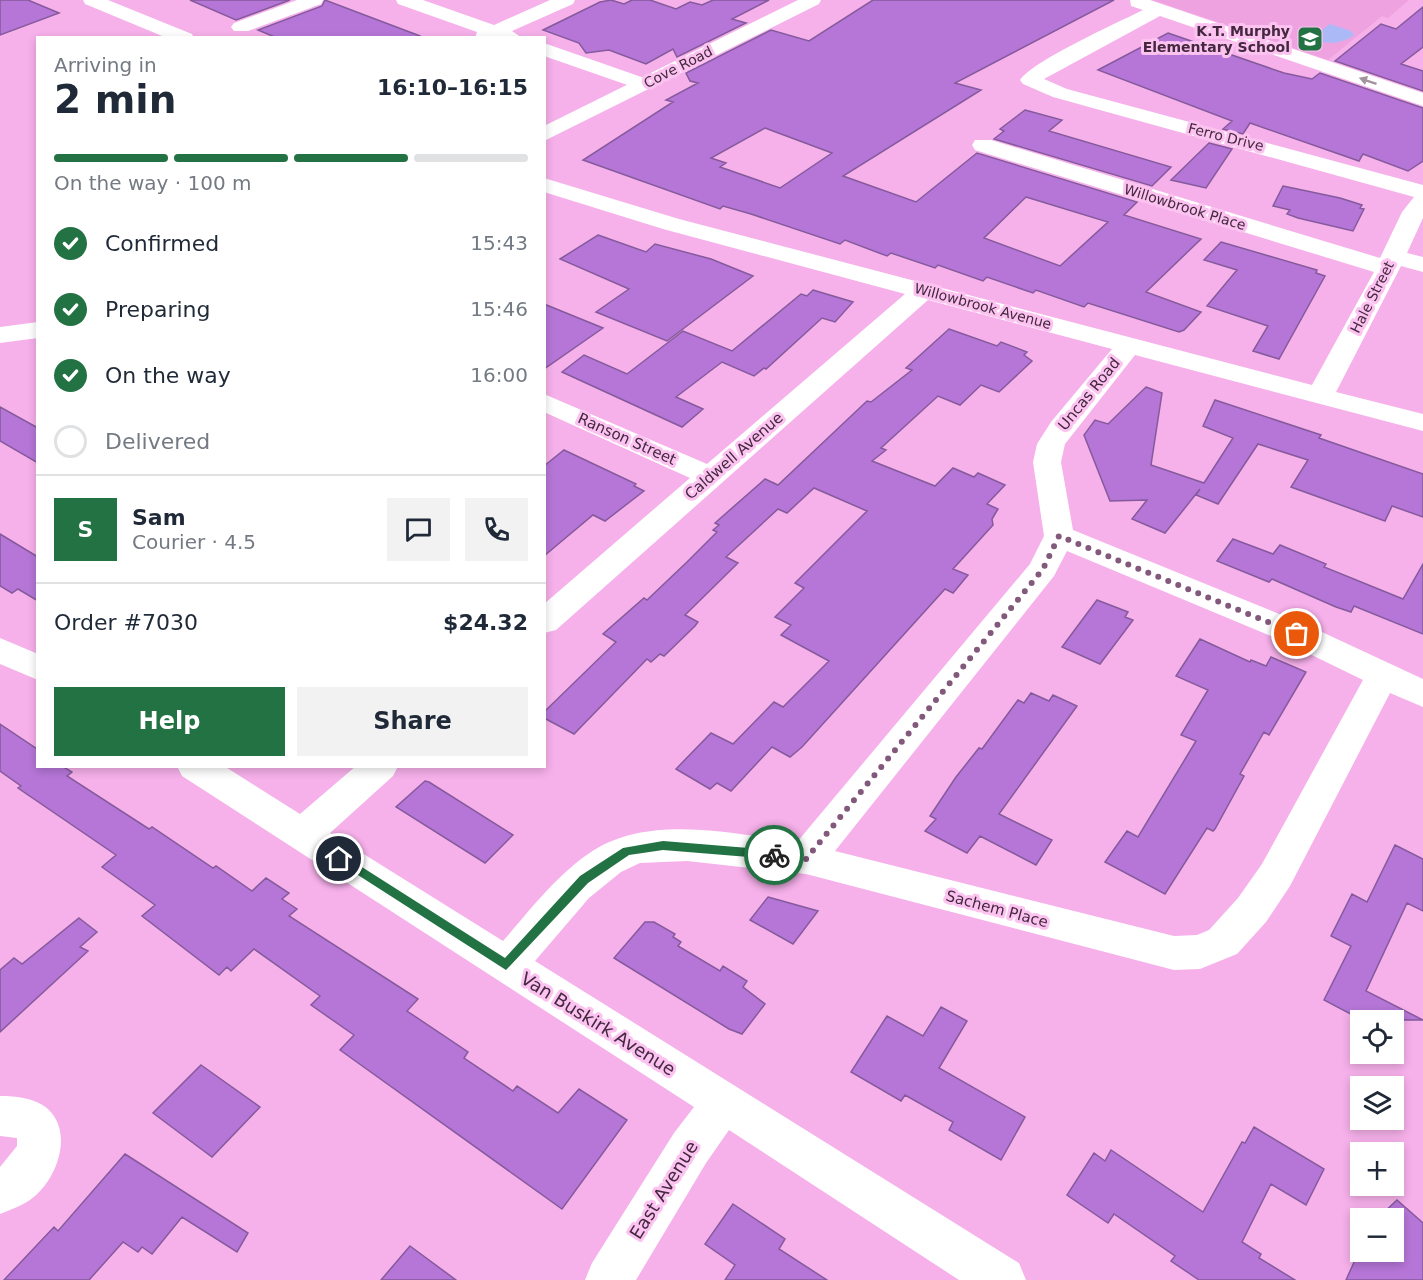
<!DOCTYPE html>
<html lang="en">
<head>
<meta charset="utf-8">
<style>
  body { margin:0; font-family:"DejaVu Sans",sans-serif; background:#f2f2f3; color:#1f2937; height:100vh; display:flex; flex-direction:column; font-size:22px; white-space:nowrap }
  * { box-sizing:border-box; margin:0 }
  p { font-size:20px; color:#747a83 }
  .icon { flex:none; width:33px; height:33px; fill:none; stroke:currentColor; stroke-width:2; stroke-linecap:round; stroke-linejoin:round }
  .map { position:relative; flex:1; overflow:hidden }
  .sheet { position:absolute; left:36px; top:36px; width:510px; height:732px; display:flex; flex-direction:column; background:#fff; border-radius:0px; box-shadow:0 3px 9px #0003 }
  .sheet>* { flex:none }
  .fabs { position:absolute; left:1350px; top:1010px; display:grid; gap:12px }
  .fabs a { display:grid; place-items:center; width:54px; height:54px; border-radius:0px; background:#fff; box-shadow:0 3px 9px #0003; font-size:30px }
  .pin { position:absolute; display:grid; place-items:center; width:51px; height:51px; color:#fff; margin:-26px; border:3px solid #fff; border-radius:50%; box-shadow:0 2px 6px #0007 }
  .courier { position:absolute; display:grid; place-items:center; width:60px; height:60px; margin:-30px; border:4px solid #237243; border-radius:50%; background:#fff; color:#222; box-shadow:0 2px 8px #0007 }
  .summary em { font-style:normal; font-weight:700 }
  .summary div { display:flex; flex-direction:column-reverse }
  .summary { display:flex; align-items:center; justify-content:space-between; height:102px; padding:0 18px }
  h1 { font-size:39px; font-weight:700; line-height:45px }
  .bar { display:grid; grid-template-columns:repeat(4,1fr); gap:9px 6px; align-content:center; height:72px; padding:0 18px }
  .bar i { height:8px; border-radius:4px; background:#e0e1e3 }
  .bar .on { background:#237243 }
  .bar p { grid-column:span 4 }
  .line { display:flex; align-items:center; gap:15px; padding:0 18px; border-top:2px solid #e0e1e3 }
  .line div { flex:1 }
  .round { display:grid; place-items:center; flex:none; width:63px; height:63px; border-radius:0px; background:#f2f2f3 }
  ol { padding:0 18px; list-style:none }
  li { display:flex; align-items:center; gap:18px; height:66px }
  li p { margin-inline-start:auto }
  li .icon { padding:6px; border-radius:50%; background:#237243; color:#fff; stroke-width:4 }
  li:last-child { color:#747a83 }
  li i { width:33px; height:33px; border:3px solid #e0e1e3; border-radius:50% }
  .button { display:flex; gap:12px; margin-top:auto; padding:12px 18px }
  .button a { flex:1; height:69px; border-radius:0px; background:#237243; color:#fff; font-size:24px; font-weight:700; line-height:69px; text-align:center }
  .button a+a { background:#f2f2f3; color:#1f2937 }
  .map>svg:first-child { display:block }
  .built { fill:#eea2e0 }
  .green { fill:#abbaf7 }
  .building { fill:#b676d8; stroke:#855a9c; stroke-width:1.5; fill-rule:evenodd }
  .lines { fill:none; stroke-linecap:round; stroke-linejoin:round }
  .street { fill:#fff; fill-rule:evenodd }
  .secondary { fill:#fff; fill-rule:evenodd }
  .oneway { fill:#a2949f }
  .route { fill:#237243 }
  .done { stroke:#82587b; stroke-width:6; stroke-dasharray:0 10.8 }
  .labels { text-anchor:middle; stroke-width:6; stroke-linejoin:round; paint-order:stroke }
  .far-poi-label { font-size:14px; font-weight:bold; fill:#44283f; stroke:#fcc3f1; text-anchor:end }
  .far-street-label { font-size:14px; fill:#44283f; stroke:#fcc3f1 }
  .street-label { font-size:15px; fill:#44283f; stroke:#fcc3f1 }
  .near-street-label { font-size:18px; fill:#44283f; stroke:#fcc3f1 }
</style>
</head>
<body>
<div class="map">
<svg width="1423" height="1280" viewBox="0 0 1423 1280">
  <rect width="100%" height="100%" fill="#f6b0ea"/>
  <path class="built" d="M1153 0H1409L1388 18 1382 16 1328 60Z"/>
  <path class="green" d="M1330 24 1351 31 1354 35C1340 46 1325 43 1309 40Z"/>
  <path class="building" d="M0 0H28L59 13 0 35Z
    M190 0H290L236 20Z
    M325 0 420 36 419 38H277L258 30 322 6Z
    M611 0 624 4 632 0H650L676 9 690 2 702 5 713 0H769L732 19 746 23 677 57 673 49 646 64 609 50 586 53 579 43 543 30 600 2Z
    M873 0H1114L955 83 981 90 843 176 916 202 977 153 1137 202 1124 215 1201 239 1146 292 1201 312 1184 330 1179 332 1088 303 1084 307 1036 290 1033 293 987 277 983 281 938 265 935 268 891 253 887 256 845 240 840 244 751 214 723 206 720 209 583 160 673 102 666 100 698 83 690 81 686 73 771 30 809 41ZM765 128 832 153 780 188 720 167 726 163 711 158ZM1026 197 1108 222 1060 266 984 238Z
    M1423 7V47L1401 64 1423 71V91L1335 61 1381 24 1396 29Z
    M1168 33 1284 73 1312 79 1320 73 1423 108V161L1408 171 1363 154 1359 161 1250 123 1243 134 1223 129 1232 121 1098 70Z
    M1025 110 1062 120 1049 131 1171 167 1152 186 994 139 1004 131 1000 129Z
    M1209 143 1232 149 1206 188 1171 180Z
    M1283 186 1340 198 1362 205 1360 208 1364 209 1353 231 1298 218 1287 214 1290 210 1273 206Z
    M598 235 646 252 655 244 711 259 753 276 667 341 596 312 629 289 560 259Z
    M1221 242 1317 270 1316 273 1325 276 1279 359 1253 351 1268 326 1207 306 1237 270 1204 260Z
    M813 290 853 302 835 322 822 318 766 369 764 368 754 376 722 362 676 397 703 409 682 427 562 372 584 355 627 374 683 331 732 351 801 294 807 296Z
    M544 304 603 328 544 369Z
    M949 329 997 346 1001 342 1027 352 1024 355 1032 361 999 392 981 385 960 405 938 396 881 448 886 450 872 461 935 486 953 468 974 477 978 473 1005 485 987 504 998 509 992 519 993 525 953 569 968 575 953 593 945 589 802 747 790 757 772 747 731 791 717 783 710 789 676 769 711 733 733 744 774 702 783 707 829 661 781 635 791 625 775 617 804 588 795 583 867 511 814 488 787 513 778 509 726 557 738 563 685 615 698 622 695 626 664 656 660 654 651 662 647 659 574 734 544 718V712L616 642 603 634 644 598 647 600 687 562 717 532 713 530 719 525 715 523 765 479 778 485 867 401 871 402 912 370 906 368Z
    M1146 387 1162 393 1151 465 1204 483 1233 438 1203 426 1215 400 1321 435 1319 438 1423 474V517L1392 506 1385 521 1291 487 1308 460 1258 444 1218 504 1196 495 1200 489 1165 533 1132 519 1147 500 1110 501 1084 435 1095 420 1108 424Z
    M0 407 38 428V463L0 441Z
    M564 450 636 484 634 486 644 491 605 521 593 515 544 556V466Z
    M0 534 38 557V601L18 589 12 593 0 586Z
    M1233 539 1273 554 1280 545 1326 564 1324 567 1403 599 1423 564V634L1354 606 1351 612 1336 607 1272 579 1269 582 1217 561Z
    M1097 600 1128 612 1125 617 1133 620 1100 664 1062 647Z
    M1200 639 1250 662 1251 660 1266 666 1271 657 1306 672 1269 735 1264 732 1240 774 1244 776 1215 829 1213 831 1207 828 1165 894 1105 862 1127 831 1138 837 1196 741 1181 735 1208 690 1176 676Z
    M1031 693 1049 701 1053 695 1077 706 999 814 1052 840 1036 865 980 836 967 853 925 831 936 819 930 816 956 777 979 748 982 749 1018 700 1024 703Z
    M0 724 37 749 38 766H62L72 772 67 776 149 829 152 827 213 868 216 866 252 891 266 878 289 893 282 899 297 909 289 916 418 999 407 1011 468 1052 464 1058 513 1091 517 1086 558 1113 579 1089 627 1120 562 1209 340 1050 354 1035 311 1005 320 996 254 949 231 971 227 967 219 975 142 916 155 905 102 867 116 855 18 788 21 786 0 771Z
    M425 781 429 782 513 835 485 863 396 807Z
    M1395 845 1423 859V911L1407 903 1366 991 1423 1020H1362L1324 1000 1351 946 1331 936 1352 894 1367 902Z
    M768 897 818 911 793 944 750 920Z
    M79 918 97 932 80 947 88 951 0 1032V970L14 958 22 964Z
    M645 922H654L675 934 673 937 681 942 678 946 720 971 723 966 747 981 743 987 765 1004 742 1034 729 1029 614 958Z
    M941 1007 967 1021 939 1068 1025 1117 1001 1160 949 1130 953 1122 905 1095 901 1101 851 1072 887 1016 923 1036Z
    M201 1065 260 1107 212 1157 153 1113Z
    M1254 1127 1324 1169 1306 1205 1271 1184 1242 1242 1261 1254 1259 1258 1295 1280H1199L1171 1261 1175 1256 1114 1214 1108 1223 1067 1195 1094 1153 1105 1161 1111 1150 1203 1212 1242 1142 1245 1143Z
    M125 1154 248 1233 237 1252 182 1217 152 1254 142 1247 138 1252 123 1242 89 1280H4L54 1227 58 1231Z
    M1397 1200 1423 1223V1280H1346L1360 1249V1251H1394V1218H1378Z
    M733 1204 785 1239 779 1249 827 1280H725L735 1265 705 1244Z
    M410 1246 456 1280H381Z"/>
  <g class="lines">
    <path class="street" d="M83 0H108L192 34 194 38H167L85 4Z
      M297 0H323L321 4 248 31H234L231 27 234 23Z
      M396 0H423L494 25 550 0H575L573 4 512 31 522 38H475L477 32 398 4Z
      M1130 0H1150L1423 93V106L1160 16 1044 79 1067 89 1423 185V218L1407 253 1423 257V272L1401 266 1336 392 1423 414V431L1135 355 1065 444 1061 462 1073 530 1309 626 1423 679V707L1390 693 1290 886 1266 922 1237 954 1200 969 1174 970 806 874 687 861 640 863 621 872 589 898 535 961 1019 1263 1026 1280H959L729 1130 706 1163 636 1280H585L592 1263 674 1133 694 1107 182 776 177 766H224L300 814 356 766H398L393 776 330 833 503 941C531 909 558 873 594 850 652 814 734 834 797 842L1030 564 1044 536 1033 462 1037 444 1051 422 1112 349 928 300 556 630 544 633V604L690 478 544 412V394L707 464 905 294 663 229 544 192V178L679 219 1312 385 1374 272 975 150 972 145 975 140H991L1380 258 1402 212 1414 197 1053 97 1023 84 1020 80C1034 60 1117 23 1143 10L1131 6ZM1067 551 1285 642 1363 680 1262 864 1238 898 1209 930 1197 935 1174 936 835 851 1054 576Z
      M544 43 650 80 653 84 650 88H636L544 56Z
      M0 638 38 654V680L0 664Z
      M0 1096C15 1096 37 1098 49 1110 74 1135 56 1182 30 1200 21 1206 10 1210 0 1214V1167L17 1146V1138L0 1136Z"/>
    <path class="secondary" d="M798 0H821L819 4 544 141V126Z
      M38 322V338L0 343V327Z"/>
  </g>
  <defs><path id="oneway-solid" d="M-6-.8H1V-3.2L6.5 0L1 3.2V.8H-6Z" transform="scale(1.5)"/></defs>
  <use class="oneway" href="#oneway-solid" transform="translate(1368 81) rotate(-161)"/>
  <path class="route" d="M663 841 774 850 779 855 774 859 663 850 629 855 588 883 506 970 333 859 339 854 343 855 505 958 580 876 623 848Z"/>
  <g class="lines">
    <path class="done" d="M774 855 806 859 1043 569 1059 536 1297 634"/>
  </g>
  <defs>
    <g id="school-square" transform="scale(1.35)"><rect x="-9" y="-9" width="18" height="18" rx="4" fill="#237243" stroke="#fcc3f1"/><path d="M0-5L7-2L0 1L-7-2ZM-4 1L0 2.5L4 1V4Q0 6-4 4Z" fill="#fff"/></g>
  </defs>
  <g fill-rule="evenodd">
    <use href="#school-square" x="1310" y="39"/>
  </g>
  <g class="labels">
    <g class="far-poi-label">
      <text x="1290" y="36">K.T. Murphy<tspan x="1290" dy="16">Elementary School</tspan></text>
    </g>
    <g class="far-street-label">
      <text transform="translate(678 67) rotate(-27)" y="5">Cove Road</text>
      <text transform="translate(1226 137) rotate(14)" y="5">Ferro Drive</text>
      <text transform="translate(1185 207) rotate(17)" y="5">Willowbrook Place</text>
      <text transform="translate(1372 297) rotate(-63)" y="5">Hale Street</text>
      <text transform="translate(983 306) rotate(15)" y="5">Willowbrook Avenue</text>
    </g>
    <g class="street-label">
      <text transform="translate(1089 394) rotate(-51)" y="5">Uncas Road</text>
      <text transform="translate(627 439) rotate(24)" y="5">Ranson Street</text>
      <text transform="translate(734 456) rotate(-41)" y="5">Caldwell Avenue</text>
      <text transform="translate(997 909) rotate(15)" y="5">Sachem Place</text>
    </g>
    <g class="near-street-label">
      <text transform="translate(598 1024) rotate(32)" y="6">Van Buskirk Avenue</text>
      <text transform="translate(664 1190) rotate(-58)" y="6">East Avenue</text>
    </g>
  </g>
</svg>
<div class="fabs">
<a><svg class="icon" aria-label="locate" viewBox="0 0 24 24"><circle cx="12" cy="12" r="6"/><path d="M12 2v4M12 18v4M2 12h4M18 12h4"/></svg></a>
<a><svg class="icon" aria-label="layers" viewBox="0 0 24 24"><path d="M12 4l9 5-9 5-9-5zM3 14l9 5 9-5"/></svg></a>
<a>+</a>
<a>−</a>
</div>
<div class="pin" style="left:1297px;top:634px;background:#ea580c"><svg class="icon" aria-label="bag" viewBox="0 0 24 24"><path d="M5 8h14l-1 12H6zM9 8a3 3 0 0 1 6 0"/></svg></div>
<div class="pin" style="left:339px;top:859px;background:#1f2937"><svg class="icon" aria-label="home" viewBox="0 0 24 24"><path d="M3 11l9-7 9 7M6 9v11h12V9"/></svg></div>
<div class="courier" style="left:774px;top:855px"><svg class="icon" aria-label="bike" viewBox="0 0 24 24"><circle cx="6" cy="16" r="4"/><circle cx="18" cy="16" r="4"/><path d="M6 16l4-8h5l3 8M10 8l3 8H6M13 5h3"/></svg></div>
<section class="sheet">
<div class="summary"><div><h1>2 min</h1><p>Arriving in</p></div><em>16:10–16:15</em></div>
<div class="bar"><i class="on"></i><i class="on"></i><i class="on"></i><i></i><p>On the way · 100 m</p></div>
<ol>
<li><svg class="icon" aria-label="check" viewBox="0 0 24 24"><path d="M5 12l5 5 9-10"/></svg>Confirmed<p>15:43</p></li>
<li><svg class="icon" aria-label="check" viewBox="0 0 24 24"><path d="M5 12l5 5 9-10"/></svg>Preparing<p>15:46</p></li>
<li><svg class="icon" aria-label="check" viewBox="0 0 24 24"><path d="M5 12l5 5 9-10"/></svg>On the way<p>16:00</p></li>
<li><i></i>Delivered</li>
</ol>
<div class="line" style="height:108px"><b class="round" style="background:#237243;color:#fff">S</b><div><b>Sam</b><p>Courier · 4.5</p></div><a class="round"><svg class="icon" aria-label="chat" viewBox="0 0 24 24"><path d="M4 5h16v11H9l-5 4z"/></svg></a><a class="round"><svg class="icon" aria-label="phone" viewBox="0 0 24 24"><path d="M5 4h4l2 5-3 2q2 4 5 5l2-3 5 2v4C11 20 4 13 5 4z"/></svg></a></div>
<div class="line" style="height:78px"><div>Order #7030</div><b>$24.32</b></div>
<div class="button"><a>Help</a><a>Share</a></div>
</section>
</div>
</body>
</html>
